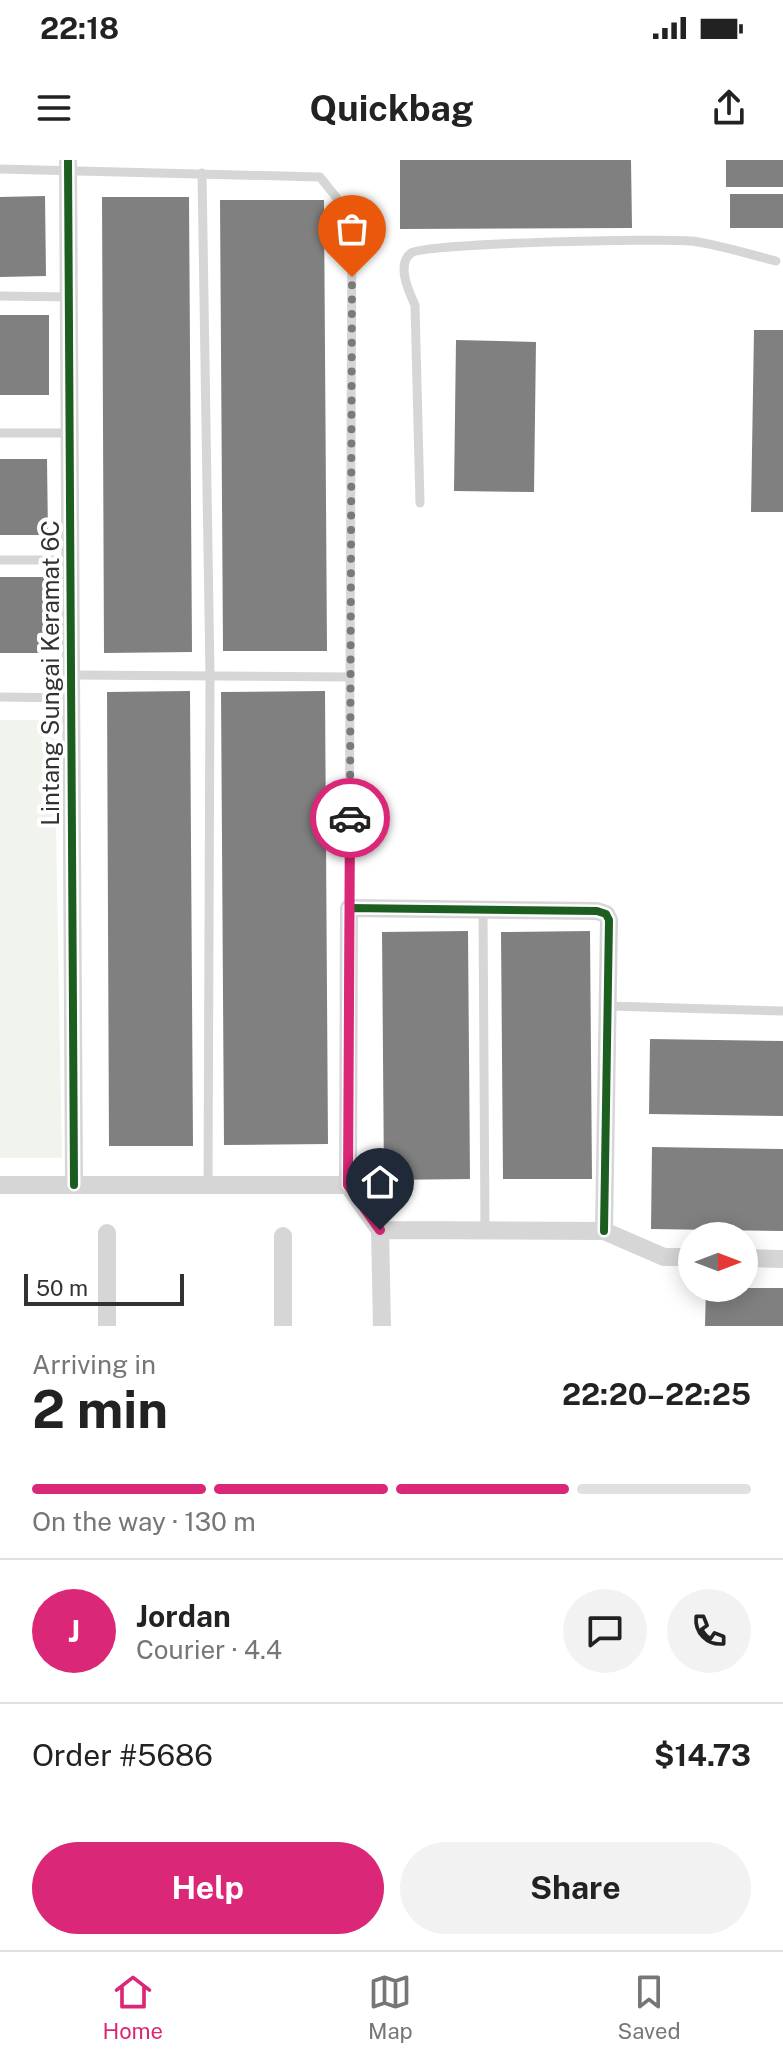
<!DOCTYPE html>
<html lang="en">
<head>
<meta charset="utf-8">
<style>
  body { margin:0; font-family:"Public Sans",sans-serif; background:#f2f2f2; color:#222; height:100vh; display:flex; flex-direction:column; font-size:30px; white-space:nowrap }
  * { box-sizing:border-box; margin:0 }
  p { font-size:26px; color:#767676 }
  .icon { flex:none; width:44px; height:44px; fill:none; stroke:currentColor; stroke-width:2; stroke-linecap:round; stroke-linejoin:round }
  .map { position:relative; height:1166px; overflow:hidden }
  .side { display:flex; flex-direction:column; background:#fff; flex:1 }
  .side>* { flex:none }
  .needle { width:52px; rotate:90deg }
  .controls { position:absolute; left:678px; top:1062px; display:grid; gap:16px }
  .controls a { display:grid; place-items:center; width:80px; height:80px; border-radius:50%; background:#fff; box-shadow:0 4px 20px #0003; font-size:40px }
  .scale { position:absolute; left:24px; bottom:20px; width:160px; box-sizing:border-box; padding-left:8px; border:4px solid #323232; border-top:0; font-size:22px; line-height:28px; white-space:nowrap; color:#323232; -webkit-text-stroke:6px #fff; paint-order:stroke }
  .pin { position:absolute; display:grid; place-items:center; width:68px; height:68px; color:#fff; margin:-82px -34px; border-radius:50% 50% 50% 0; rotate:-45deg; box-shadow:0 0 8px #0007 }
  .pin .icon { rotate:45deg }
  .courier { position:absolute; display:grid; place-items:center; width:80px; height:80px; margin:-40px; border:6px solid #db2777; border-radius:50%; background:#fff; color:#222; box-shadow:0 2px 10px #0007 }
  .head em { font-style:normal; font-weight:700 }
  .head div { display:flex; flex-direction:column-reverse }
  .head { display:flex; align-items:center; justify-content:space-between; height:136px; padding:0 32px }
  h1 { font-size:52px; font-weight:700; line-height:60px }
  .bar { display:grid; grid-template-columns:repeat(4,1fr); gap:12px 8px; align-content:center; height:96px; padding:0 32px }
  .bar i { height:10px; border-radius:6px; background:#e0e0e0 }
  .bar .active { background:#db2777 }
  .bar p { grid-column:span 4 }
  .line { display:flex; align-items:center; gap:20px; padding:0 32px; border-top:2px solid #e0e0e0 }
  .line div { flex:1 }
  .round { display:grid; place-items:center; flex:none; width:84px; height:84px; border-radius:42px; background:#f2f2f2 }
  .action { display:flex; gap:16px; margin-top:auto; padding:16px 32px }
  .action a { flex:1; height:92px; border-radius:48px; background:#db2777; color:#fff; font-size:32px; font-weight:700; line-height:92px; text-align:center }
  .action a+a { background:#f2f2f2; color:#222 }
  .status { display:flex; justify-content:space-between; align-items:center; height:56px; padding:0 40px; background:#fff; direction:ltr }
  .status svg { height:22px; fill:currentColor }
  header { display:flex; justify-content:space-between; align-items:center; height:104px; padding:0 32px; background:#fff; font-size:36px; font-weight:700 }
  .menu { display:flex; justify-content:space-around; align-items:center; height:112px; border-top:2px solid #e0e0e0; background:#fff; font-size:22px; color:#767676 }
  .menu a { display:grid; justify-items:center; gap:4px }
  .menu .active { color:#db2777 }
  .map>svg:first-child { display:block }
  .green { fill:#f1f4ed }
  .building { fill:#808080 }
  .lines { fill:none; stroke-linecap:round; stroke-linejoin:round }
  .service { stroke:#d6d6d6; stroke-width:9 }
  .minor { stroke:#d6d6d6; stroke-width:18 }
  .cycleway-casing { stroke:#fff; stroke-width:13 }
  .cycleway { stroke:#1b5e20; stroke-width:8 }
  .done { stroke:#7a7a7a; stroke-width:8; stroke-dasharray:0 14.4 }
  .route { stroke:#db2777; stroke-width:10 }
  .labels { text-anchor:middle; stroke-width:8; stroke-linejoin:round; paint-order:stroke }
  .street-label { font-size:24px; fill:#323232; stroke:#fff }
</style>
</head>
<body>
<div class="status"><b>22:18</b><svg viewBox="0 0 49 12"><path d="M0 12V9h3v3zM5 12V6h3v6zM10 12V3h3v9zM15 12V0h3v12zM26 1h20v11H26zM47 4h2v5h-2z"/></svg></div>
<header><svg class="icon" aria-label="menu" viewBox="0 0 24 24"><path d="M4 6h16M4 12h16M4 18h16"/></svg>Quickbag<svg class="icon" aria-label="share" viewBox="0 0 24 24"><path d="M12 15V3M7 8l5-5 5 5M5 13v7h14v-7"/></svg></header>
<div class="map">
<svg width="783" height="1166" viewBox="0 0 783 1166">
  <rect width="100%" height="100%" fill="#fff"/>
  <path class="green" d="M0 560H54L62 998H0Z"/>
  <path class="building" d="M400 0H631L632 68 400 69Z
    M726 0H783V27H726Z
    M730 34H783V68H730Z
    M45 36 46 116 0 117V37Z
    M102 37H189L192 492 104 493Z
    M220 40H324L327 491H223Z
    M0 155H49V235H0Z
    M754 170H783V352H751Z
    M456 180 536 182 534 332 454 331Z
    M0 299H47L48 375H0Z
    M0 417H56V493H0Z
    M190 531 193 986H109L107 532Z
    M325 531 328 984 224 985 221 532Z
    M468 771 470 1019 384 1020 382 772Z
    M590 771 592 1019H503L501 772Z
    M650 879 783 881V956L649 954Z
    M652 987 783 989V1071L651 1069Z
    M706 1128H783V1166H705Z"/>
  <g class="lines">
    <path class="service" d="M0 9 320 17 352 57 349 748
      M202 13 210 516 208 1025
      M0 136 69 137
      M0 273H69
      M420 343 415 145C409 132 396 105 411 93 423 83 664 78 692 81 720 85 748 94 776 101
      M0 400H70
      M71 515 350 517
      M0 537 71 538
      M483 750 485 1070
      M608 846 783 851"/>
    <path class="minor" d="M68 0 74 1025
      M0 1025H348
      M348 1025 349 748 597 751 606 754 609 760 604 1071
      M348 1025 380 1070
      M380 1070 604 1071 664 1097H692
      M380 1070 382 1166
      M107 1073V1166
      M283 1076V1166
      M744 1098 783 1099"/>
    <g class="cycleway-casing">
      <path id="cycleway" d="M68 0 74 1025
        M348 1025 349 748 597 751 606 754 609 760 604 1071"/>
    </g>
    <use href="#cycleway" class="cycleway"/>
  </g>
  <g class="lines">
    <path class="done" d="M350 658 352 117"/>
    <path class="route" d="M350 658 348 1025 380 1070"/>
  </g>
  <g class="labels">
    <g class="street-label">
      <text transform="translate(51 513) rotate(-90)" y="8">Lintang Sungai Keramat 6C</text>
    </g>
  </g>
</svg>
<div class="controls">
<a><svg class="needle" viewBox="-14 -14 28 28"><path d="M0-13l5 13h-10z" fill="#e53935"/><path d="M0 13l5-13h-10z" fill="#767676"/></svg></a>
</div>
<div class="scale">50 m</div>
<div class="pin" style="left:352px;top:117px;background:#ea580c"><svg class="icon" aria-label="bag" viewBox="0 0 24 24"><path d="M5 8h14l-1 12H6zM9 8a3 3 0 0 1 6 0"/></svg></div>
<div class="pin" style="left:380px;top:1070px;background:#1f2937"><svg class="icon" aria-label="home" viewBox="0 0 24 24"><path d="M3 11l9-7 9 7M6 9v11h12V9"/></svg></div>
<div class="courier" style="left:350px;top:658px"><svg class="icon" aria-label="car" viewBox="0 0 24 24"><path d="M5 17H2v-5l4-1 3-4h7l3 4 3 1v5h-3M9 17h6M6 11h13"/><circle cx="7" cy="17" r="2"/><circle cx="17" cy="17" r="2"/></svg></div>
</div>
<section class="side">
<div class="head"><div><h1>2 min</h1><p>Arriving in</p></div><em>22:20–22:25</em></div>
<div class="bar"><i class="active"></i><i class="active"></i><i class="active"></i><i></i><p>On the way · 130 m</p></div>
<div class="line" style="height:144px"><b class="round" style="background:#db2777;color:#fff">J</b><div><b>Jordan</b><p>Courier · 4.4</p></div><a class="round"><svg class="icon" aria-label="chat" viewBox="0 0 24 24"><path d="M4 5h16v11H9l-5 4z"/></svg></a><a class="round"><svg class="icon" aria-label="phone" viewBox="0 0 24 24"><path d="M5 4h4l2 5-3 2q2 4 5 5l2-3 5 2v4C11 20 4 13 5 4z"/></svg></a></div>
<div class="line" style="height:104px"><div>Order #5686</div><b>$14.73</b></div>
<div class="action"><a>Help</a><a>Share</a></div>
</section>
<nav class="menu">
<a class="active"><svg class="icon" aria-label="home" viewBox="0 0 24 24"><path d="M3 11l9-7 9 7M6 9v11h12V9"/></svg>Home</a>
<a><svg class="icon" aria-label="map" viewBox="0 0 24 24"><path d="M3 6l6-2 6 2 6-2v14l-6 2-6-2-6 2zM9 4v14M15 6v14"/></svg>Map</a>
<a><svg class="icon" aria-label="saved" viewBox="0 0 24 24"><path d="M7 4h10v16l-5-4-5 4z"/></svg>Saved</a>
</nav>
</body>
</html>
